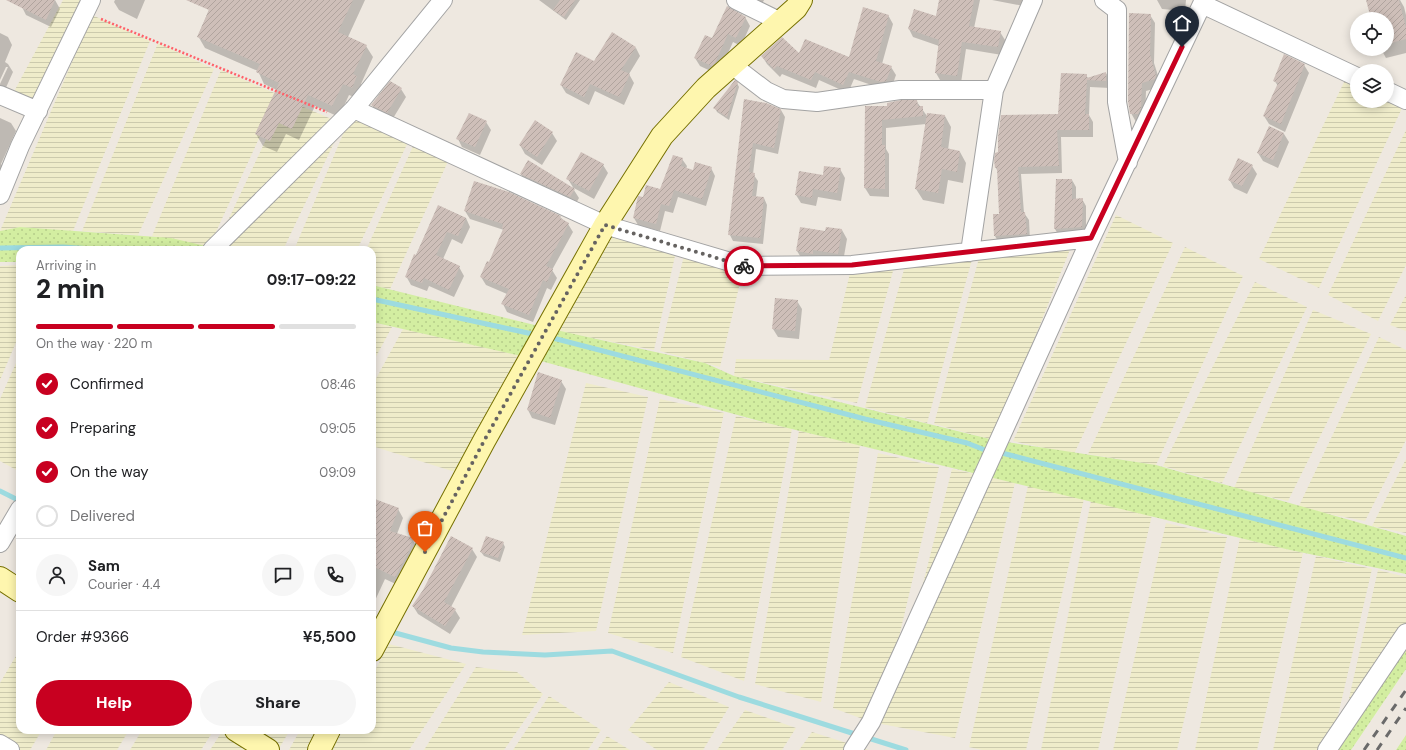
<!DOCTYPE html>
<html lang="en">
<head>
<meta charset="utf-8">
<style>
  body { margin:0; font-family:"DM Sans",sans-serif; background:#f6f6f6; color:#202124; height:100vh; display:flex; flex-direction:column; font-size:15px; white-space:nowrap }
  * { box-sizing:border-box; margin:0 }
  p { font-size:13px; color:#757577 }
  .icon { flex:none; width:22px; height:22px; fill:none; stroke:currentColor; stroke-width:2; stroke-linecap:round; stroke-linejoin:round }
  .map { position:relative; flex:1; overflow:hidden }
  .drawer { position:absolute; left:16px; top:246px; width:360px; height:488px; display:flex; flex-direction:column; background:#fff; border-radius:12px; box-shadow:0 2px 10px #0003 }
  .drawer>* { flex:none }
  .controls { position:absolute; left:1350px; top:12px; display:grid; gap:8px }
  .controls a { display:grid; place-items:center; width:44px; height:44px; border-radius:50%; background:#fff; box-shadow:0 2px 10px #0003; font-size:20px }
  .pin { position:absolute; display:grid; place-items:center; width:34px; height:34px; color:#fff; margin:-41px -17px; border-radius:50% 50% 50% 0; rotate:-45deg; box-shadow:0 0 4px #0007 }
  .pin .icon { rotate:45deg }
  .courier { position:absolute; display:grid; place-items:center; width:40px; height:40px; margin:-20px; border:3px solid #c80020; border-radius:50%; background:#fff; color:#222; box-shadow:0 1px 5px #0007 }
  .headline em { font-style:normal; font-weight:800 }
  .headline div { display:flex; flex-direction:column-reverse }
  .headline { display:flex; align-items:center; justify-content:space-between; height:68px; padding:0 20px }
  h1 { font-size:26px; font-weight:800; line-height:30px }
  .bar { display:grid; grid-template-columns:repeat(4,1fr); gap:6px 4px; align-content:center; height:48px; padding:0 20px }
  .bar i { height:5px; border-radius:3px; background:#e0e0e0 }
  .bar .on { background:#c80020 }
  .bar p { grid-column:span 4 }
  .line { display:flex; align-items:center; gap:10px; padding:0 20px; border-top:1px solid #e0e0e0 }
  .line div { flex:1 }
  .round { display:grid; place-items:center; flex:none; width:42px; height:42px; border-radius:21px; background:#f6f6f6 }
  ol { padding:0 20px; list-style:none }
  li { display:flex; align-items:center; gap:12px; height:44px }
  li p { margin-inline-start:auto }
  li .icon { padding:4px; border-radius:50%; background:#c80020; color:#fff; stroke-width:4 }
  li:last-child { color:#757577 }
  li i { width:22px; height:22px; border:2px solid #e0e0e0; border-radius:50% }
  .button { display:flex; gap:8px; margin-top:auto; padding:8px 20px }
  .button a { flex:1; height:46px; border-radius:24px; background:#c80020; color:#fff; font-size:16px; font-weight:800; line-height:46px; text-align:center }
  .button a+a { background:#f6f6f6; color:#202124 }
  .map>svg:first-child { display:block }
  .farmland { fill:url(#farmland-rules) }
  .grass { fill:url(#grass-dots) }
  .shadow { fill:#0003 }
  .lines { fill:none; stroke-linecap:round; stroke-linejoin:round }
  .stream { stroke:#9ddbe0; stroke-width:5 }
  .building { fill:url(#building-hatch) }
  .street-casing { stroke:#a3a3a3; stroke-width:20 }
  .secondary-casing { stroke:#767000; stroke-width:24 }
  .path { stroke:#ff6169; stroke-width:2.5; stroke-dasharray:2 2; stroke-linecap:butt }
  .street { stroke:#fff; stroke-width:18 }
  .secondary { stroke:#fef6ae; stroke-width:22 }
  .rail { stroke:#6a6a6a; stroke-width:3; stroke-dasharray:8 8; stroke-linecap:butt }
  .done { stroke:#666361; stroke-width:4; stroke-dasharray:0 7.2 }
  .route { stroke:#c80020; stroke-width:5 }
</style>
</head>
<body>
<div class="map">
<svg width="1406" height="750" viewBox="0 0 1406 750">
  <defs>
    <pattern id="farmland-rules" width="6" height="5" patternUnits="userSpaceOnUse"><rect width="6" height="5" fill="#efecca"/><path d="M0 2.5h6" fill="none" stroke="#cccaad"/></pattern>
    <pattern id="grass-dots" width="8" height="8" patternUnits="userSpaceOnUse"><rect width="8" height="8" fill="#d3eea1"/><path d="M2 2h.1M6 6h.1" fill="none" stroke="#b5cc8a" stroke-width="1.8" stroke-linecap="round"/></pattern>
    <pattern id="building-hatch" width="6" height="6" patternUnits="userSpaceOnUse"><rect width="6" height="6" fill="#cebfb9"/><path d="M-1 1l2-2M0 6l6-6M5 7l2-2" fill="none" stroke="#b0a49e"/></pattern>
  </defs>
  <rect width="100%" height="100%" fill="#eee8e0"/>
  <path class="farmland" d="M63 0H92L40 106 10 99Z
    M92 15 150 41 73 231 20 227 0 231Z
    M158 43 214 69 138 235 82 231Z
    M221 70 279 95 209 247 152 236Z
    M1346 78 1357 84V101H1387V98L1403 106 1319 288 1259 259Z
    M285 99 343 124 283 250H231L216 246Z
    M352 113 410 138 357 250H294Z
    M1406 130V265L1378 321 1328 295Z
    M415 142 450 157 390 289 372 285V250H366Z
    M1116 215 1173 243 1074 454 1013 441Z
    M611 226 677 247 654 350 553 330Z
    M1071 247 994 440 934 424 979 258Z
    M1185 247 1243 276 1156 465 1088 454Z
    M686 248 744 266 720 367 660 351Z
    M973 256 927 423 865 407 907 259Z
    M896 260 857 403 734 376 736 359 829 360 852 265Z
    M20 265V333L0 380V266Z
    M1255 282 1307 307 1222 483 1163 466Z
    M1406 295V331L1390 325Z
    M1313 310 1371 334 1288 501 1234 488Z
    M372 322 392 327 372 364Z
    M403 329 518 355 455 472 372 446V386Z
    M1379 337 1406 350V440L1365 521 1298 508Z
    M20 354V472L0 461V399Z
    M586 383 648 397 596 631 522 635Z
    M660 399 724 413 673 653 608 633Z
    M736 416 792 429 744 681 681 657Z
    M799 431 860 445 821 702 755 684Z
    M878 453 939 467 888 684 909 639 952 469 1015 483 955 738 871 722 833 708Z
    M1406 459V533L1372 526Z
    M1028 486 1084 499 1026 750H982L969 747Z
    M1091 501 1152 515 1098 750H1041Z
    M1166 523 1227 537 1177 750H1113Z
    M1240 538 1303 553 1257 750H1195Z
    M1316 556 1372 569 1333 737 1325 750H1273Z
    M1378 570 1406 577V633L1340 738Z
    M389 644 466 664 409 750H332L343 730H372V676Z
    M20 649V730H42L30 750H8L0 745V683Z
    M476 667 517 672 543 694 504 750H424Z
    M669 682 729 707 703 750H657L628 730Z
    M549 696 601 730 588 750H513Z
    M745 710 796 728 782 750H717Z
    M57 730H129L117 750H46Z
    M142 730H214L201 750H130Z
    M223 730H290L278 750H210Z
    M300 730H331L320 750H289Z
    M812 732 869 750H799Z
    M607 736 630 750H597Z"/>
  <path class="grass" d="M20 227 171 238 223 250H20V262H0V231Z
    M372 285 547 328 705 363 734 376 994 440 1156 465 1406 536V574L1290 550 767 423 530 358 372 322Z
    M1406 631V669L1351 750H1329Z
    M1406 735V750H1396Z"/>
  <path class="shadow" d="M25 0H55L60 9 51 27 26 15 22 7Z
    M115 0H145L137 19 119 10 114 2Z
    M213 0H365L348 37 366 46 373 57 361 84 363 88 359 99 349 95 339 117 315 106 299 140 286 134 277 152 263 146 256 134 277 90 264 84 258 71 205 48 198 36Z
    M539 0H580L566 20Z
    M749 0H764L761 6Z
    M940 0H980L974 28 1000 32 1005 40 1002 55 966 49 961 83 940 80 936 73 939 46 913 37 909 29 936 17Z
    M992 0H1026L1024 6Z
    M1157 0H1186L1185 11 1162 9Z
    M1375 0H1400L1404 7 1406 15V53L1386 58 1381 49H1387V19H1372Z
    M888 15 893 24 882 64 891 67 896 75 891 89 886 90 854 79 848 93 819 80 816 88 782 74 780 77 767 64 762 56 799 55 850 58Z
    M1150 15 1155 23 1154 63 1161 85 1160 87 1146 91 1145 117 1143 122H1136L1131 113Z
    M745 17 750 26 741 46 733 42 720 71 717 74 700 66 695 58 713 40Z
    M0 33 8 37 12 45 5 62 8 64 13 72 4 92 0 90V84L8 67H6L0 80Z
    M636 48 640 56 629 74 634 83 624 105 595 91 589 105 566 93 561 85 594 62Z
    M1304 65 1309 73 1285 132 1269 124 1264 116 1278 86 1274 80Z
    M1106 73 1110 80V88L1090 87 1089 115 1093 122V137H1061L1062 173 1021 174 1024 213 1029 220 1030 241 999 243 995 236 1000 215 998 172 996 168 1059 115 1086 75 1088 78Z
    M737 83 739 87 729 120 717 112 715 108Z
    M401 89 406 97 392 120 377 113 372 105Z
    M744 101 781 110 785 117 778 154 756 149 753 174 758 181 756 197 764 198 767 205 763 244 733 241 730 235Z
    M917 102 927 116H945L951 127 948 150 960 152 966 163 963 183 948 180 944 204 923 200 916 189 926 124 886 128V149L889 154V197L870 196 865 188 866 107H888Z
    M0 118 11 123 16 131 1 164 6 172 0 185Z
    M486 122 491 130 480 155 462 147 458 139Z
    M1269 127 1284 134 1289 142 1278 168 1263 161 1258 153Z
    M552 133 557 141 542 165 525 154 520 145Z
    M682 159 687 166 686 169 694 171 711 168 715 176 706 206 678 197 673 213 665 211 660 231 638 225 634 218 644 198 661 190Z
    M603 165 608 173 594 199 572 187 579 198 575 205 526 182 521 174 574 189 568 179Z
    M1252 166 1257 174 1247 194 1234 188 1229 179Z
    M840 169 845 178 841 201 818 197 816 206 801 203 796 195 823 176Z
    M1072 180 1076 187V199H1082L1086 206V234L1059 236 1055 229Z
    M439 206 466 218 470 227 462 244 452 239 443 259 459 267 464 276 454 297 429 286 427 291 411 285 406 276Z
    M465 211 560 217 568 224 573 232 552 270 557 278 551 290 547 288 533 322 507 312 503 304 507 294 486 285 481 277 490 263 504 230 470 219Z
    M842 230 847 239 843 262 802 259 797 251 826 232Z
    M797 301 802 309 799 339 778 337 773 329Z
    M561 381 566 389 555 425 532 418 528 410Z
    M372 505 398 509 403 518 397 534 412 539 418 549 400 586 385 579 372 607Z
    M503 543 505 547 500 562 484 556 481 552Z
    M472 549 477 557 451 607 455 610 460 618 450 634 418 614 413 606Z"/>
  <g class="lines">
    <path class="stream" d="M0 248 63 247 106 250
      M372 299 537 335
      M549 337 865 419 967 443 990 452
      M998 452 1406 558
      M0 491 20 501
      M388 631 451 648 483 652 545 655 612 651 739 697 858 735
      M865 737 906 750"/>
  </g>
  <path class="building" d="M6 0H55L46 20Z
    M186 0H353L338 32 367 45 353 74 357 76 352 88 343 84 332 106 308 95 292 129 279 123 270 141 255 134 279 83 256 72 260 64 197 37 209 10Z
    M560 0H575L564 17 553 10Z
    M939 0H974L969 26 1001 31 998 47 962 42 957 76 935 73 939 40 908 29 914 9 936 16Z
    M1366 0H1399L1406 28V39L1387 44V19H1371Z
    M727 6 746 17 736 38 728 34 715 63 712 66 694 58 705 35 712 38Z
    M863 7 889 15 876 61 892 66 886 81 881 82 849 72 843 85 815 72 811 80 777 66 774 69 761 56 782 37 799 53 805 39 849 57Z
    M1129 13 1151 14 1150 54 1156 76 1155 79 1142 83 1141 108 1138 114H1130L1128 101Z
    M612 32 636 47 621 70 630 74 619 97 590 84 584 97 560 85 576 52 594 61Z
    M1284 54 1305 64 1281 124 1263 116 1278 83 1273 81Z
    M1106 72V81L1087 80 1085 114H1089V130H1057L1059 166 1018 167 1021 212H1025L1027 234 994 236 993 214H999L997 168H995L994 160 995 153 998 152V137L1001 115 1058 114 1061 73 1087 74V78Z
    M735 80 738 82 727 117 713 108Z
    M390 81 402 88 387 113 371 105Z
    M744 99 766 103 781 109 774 148 753 143 749 172 755 173 752 196 764 197 760 238 728 235Z
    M901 100H917L918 106H923V116L882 120V145H885V189L864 188 865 106H887V103Z
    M469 113 487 121 475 147 456 139Z
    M927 113 945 115 941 147 960 151 957 172 942 169 938 193 915 189Z
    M535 120 553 132 537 157 519 145Z
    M1269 126 1284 133 1273 160 1257 153Z
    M581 152 604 164 589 191 566 179Z
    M673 155 683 158 681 166 693 170 695 162 712 167 702 199 674 190 669 206 661 204 656 224 633 218 638 196 643 197 646 185 660 189Z
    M1238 158 1253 165 1242 186 1228 180Z
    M528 160 575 189 570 197 520 174Z
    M824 166 841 168 837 193 813 189 812 198 795 195 799 171 823 175Z
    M1056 179H1072V199L1083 198 1082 227 1054 229Z
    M474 181 509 192 561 216 560 218 569 223 546 266 553 269 547 282 543 280 529 315 501 304 509 289 480 277 487 261 489 262 503 229 502 228 503 224 464 211Z
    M438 205 466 218 458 236 447 232 436 255 460 266 449 290 424 278 422 283 405 277 414 254 416 255Z
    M800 227 825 231 826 227 842 229 838 254 813 250V254L796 251Z
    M775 298 798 300 795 331 772 329Z
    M538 372 562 380 550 418 527 410Z
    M372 498 399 508 390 531 413 538 409 551 395 577 372 566Z
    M451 536 473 548 444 602 456 609 445 626 412 606 423 590Z
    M486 536 504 542 498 558 480 552Z"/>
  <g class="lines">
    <g class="street-casing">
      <path id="street" d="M736 0 781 22
        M1104 0 1117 10V102L1128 162
        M1202 4 1357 77
        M732 65 766 91 783 99 817 102 900 90H994
        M1387 91 1406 100
        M0 95 38 111
        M354 109 605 225 744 266 852 265 1091 238
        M0 195 20 146 91 0
        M212 250 354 109 443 0
        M970 252 994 90 1033 0
        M0 543 20 509
        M0 744 10 750
        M853 750 871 722 1091 238 1204 0
        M1327 750 1406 633"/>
    </g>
    <g class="secondary-casing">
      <path id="secondary" d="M0 578 20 591
        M372 650 484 441 605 225 662 136 706 88 796 8 801 0
        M236 730 268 750
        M319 750 329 730"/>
    </g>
    <path class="path" d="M101 19 327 112"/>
    <use href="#street" class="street"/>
    <use href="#secondary" class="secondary"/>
    <path class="rail" d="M1364 750 1406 690
      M1377 750 1406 708"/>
  </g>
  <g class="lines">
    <path class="done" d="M425 552 484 441 605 225 744 266"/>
    <path class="route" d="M744 266 852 265 1091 238 1182 47"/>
  </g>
</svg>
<div class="controls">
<a><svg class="icon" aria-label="locate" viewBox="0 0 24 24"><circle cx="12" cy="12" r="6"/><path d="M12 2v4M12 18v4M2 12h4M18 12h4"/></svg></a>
<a><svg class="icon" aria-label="layers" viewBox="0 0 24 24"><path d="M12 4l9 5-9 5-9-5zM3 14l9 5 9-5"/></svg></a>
</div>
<div class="pin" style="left:425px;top:552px;background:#ea580c"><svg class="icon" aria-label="bag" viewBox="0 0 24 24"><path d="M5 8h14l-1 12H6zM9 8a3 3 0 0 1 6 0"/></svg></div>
<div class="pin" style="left:1182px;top:47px;background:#1f2937"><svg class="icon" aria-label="home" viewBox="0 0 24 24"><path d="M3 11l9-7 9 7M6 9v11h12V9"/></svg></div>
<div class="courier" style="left:744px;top:266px"><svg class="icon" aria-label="bike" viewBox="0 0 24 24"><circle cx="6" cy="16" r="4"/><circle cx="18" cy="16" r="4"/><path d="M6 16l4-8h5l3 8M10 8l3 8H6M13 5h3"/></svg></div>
<section class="drawer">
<div class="headline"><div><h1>2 min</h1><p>Arriving in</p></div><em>09:17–09:22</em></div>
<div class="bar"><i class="on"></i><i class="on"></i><i class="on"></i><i></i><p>On the way · 220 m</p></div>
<ol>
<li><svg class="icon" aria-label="check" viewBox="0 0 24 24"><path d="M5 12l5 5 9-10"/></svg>Confirmed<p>08:46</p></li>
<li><svg class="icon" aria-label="check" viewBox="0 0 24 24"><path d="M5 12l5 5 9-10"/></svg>Preparing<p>09:05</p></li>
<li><svg class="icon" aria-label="check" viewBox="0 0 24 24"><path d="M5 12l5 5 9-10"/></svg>On the way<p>09:09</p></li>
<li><i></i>Delivered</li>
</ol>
<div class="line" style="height:72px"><a class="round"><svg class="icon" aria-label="person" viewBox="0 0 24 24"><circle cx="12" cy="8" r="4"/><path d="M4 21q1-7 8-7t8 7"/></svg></a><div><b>Sam</b><p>Courier · 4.4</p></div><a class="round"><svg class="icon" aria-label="chat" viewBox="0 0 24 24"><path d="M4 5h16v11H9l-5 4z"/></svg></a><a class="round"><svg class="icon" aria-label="phone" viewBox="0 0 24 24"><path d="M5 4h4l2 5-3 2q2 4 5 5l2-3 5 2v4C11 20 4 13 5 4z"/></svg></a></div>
<div class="line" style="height:52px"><div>Order #9366</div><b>¥5,500</b></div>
<div class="button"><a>Help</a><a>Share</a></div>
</section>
</div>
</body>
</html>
